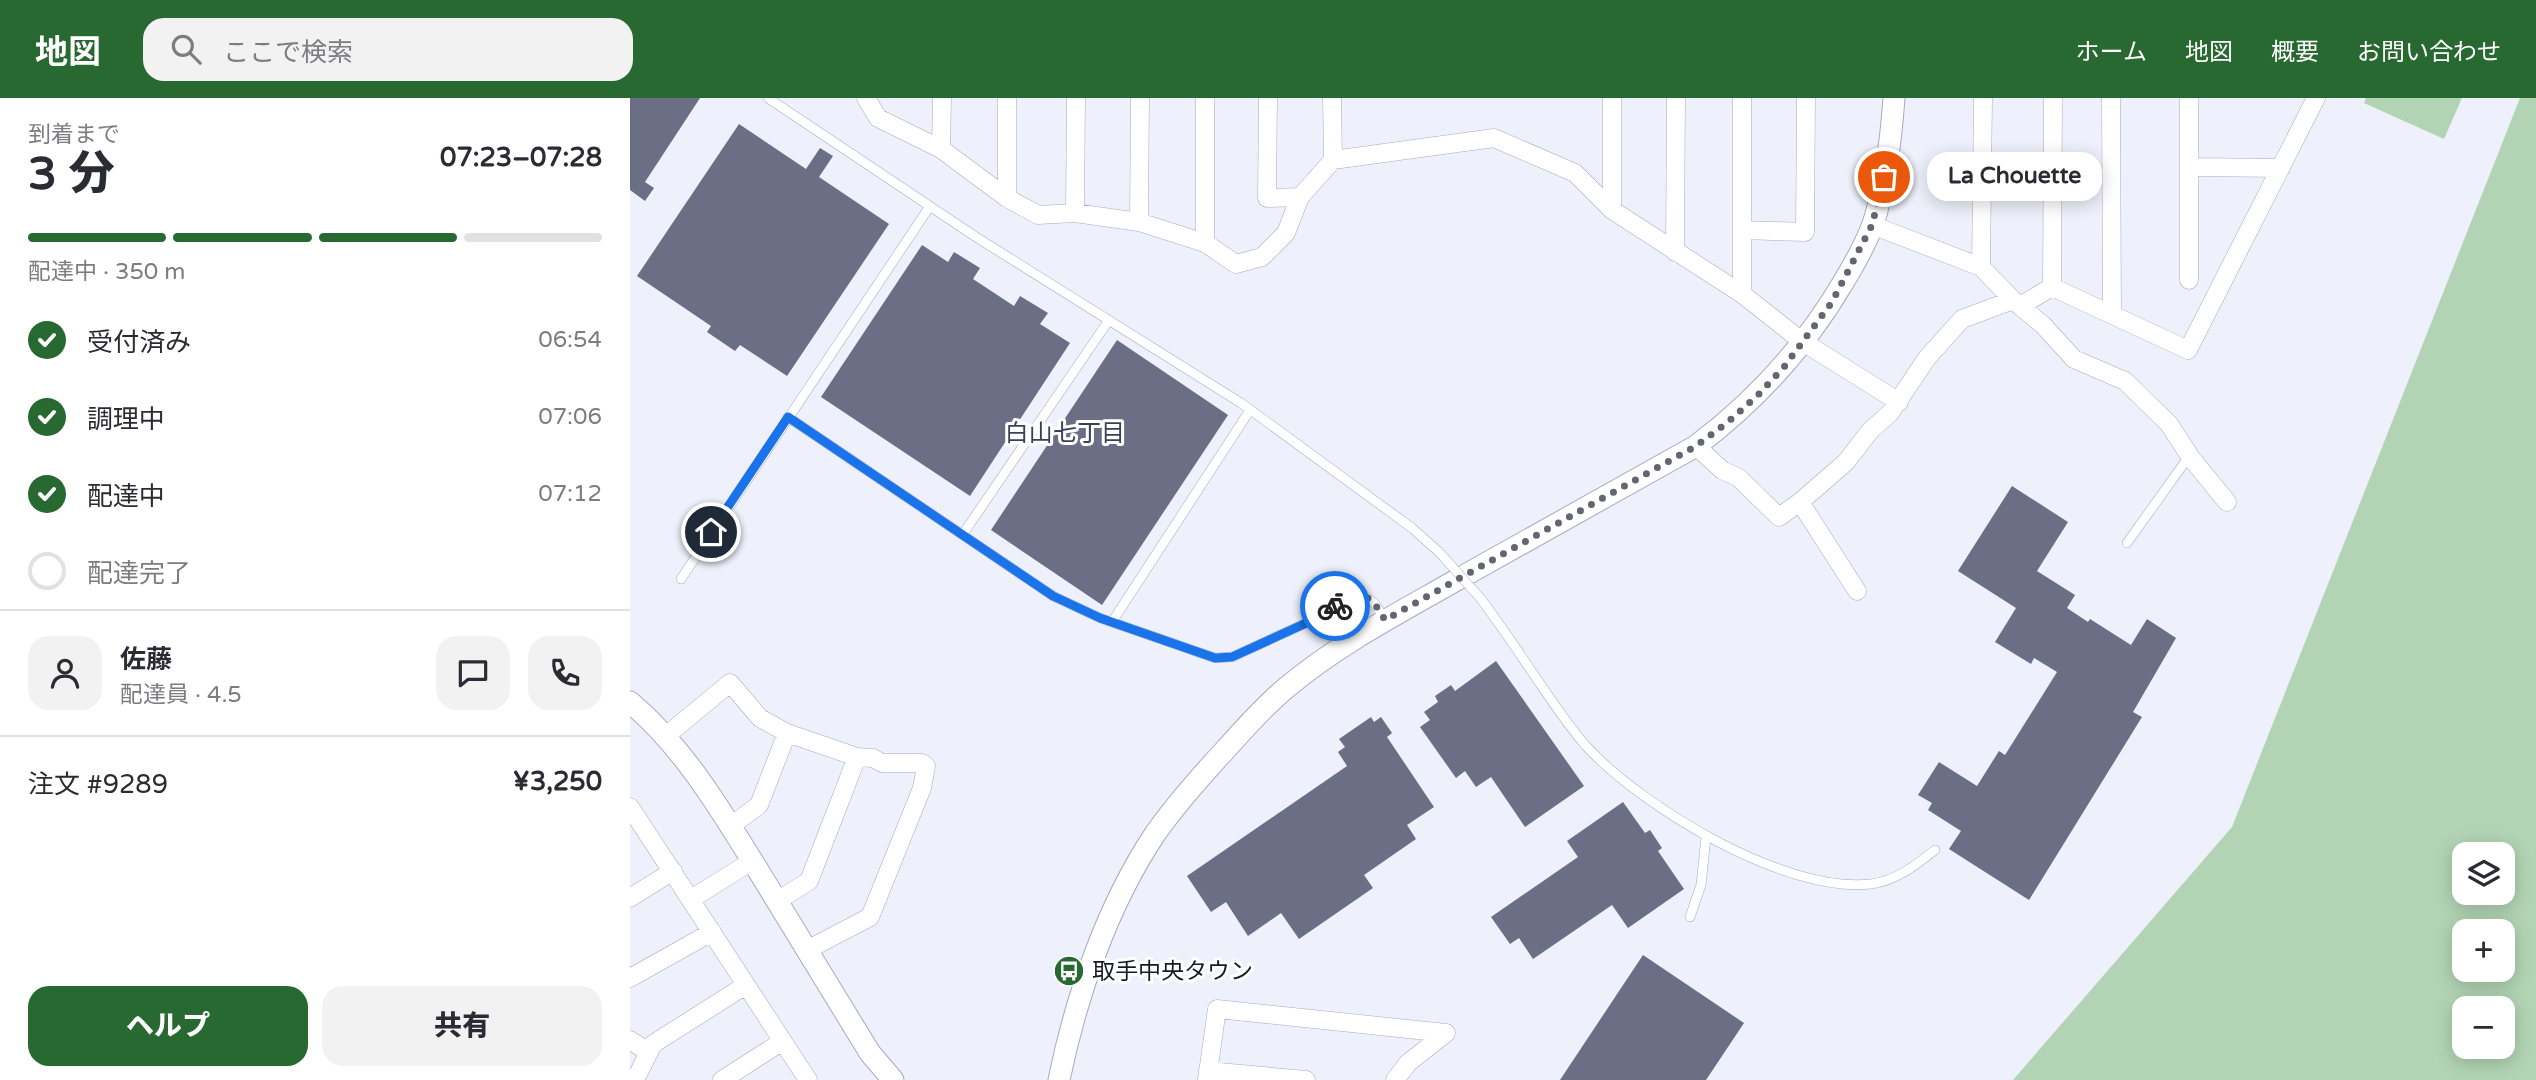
<!DOCTYPE html>
<html lang="ja">
<head>
<meta charset="utf-8">
<style>
  body { margin:0; font-family:"Varela Round","Noto Sans JP",sans-serif; background:#f2f2f3; color:#2b2b33; height:100vh; display:flex; flex-direction:column; font-size:26px; white-space:nowrap }
  * { box-sizing:border-box; margin:0 }
  p { font-size:23px; color:#7c7c81 }
  .icon { flex:none; width:38px; height:38px; fill:none; stroke:currentColor; stroke-width:2; stroke-linecap:round; stroke-linejoin:round }
  .map { position:relative; flex:1; overflow:hidden }
  .details { display:flex; flex-direction:column; background:#fff; width:630px }
  .details>* { flex:none }
  .buttons { position:absolute; left:1822px; top:744px; display:grid; gap:14px }
  .buttons a { display:grid; place-items:center; width:63px; height:63px; border-radius:14px; background:#fff; box-shadow:0 4px 18px #0003; font-size:35px }
  .pin { position:absolute; display:grid; place-items:center; width:60px; height:60px; color:#fff; margin:-30px; border:4px solid #fff; border-radius:50%; box-shadow:0 2px 7px #0007 }
  .courier { position:absolute; display:grid; place-items:center; width:70px; height:70px; margin:-35px; border:5px solid #1a73e8; border-radius:50%; background:#fff; color:#222; box-shadow:0 2px 9px #0007 }
  .bubble { position:absolute; height:49px; border-radius:21px; background:#fff; box-shadow:0 4px 18px #0003; font-size:23px; font-weight:800; line-height:49px; text-align:center }
  .head em { font-style:normal; font-weight:800 }
  .head div { display:flex; flex-direction:column-reverse }
  .head { display:flex; align-items:center; justify-content:space-between; height:119px; padding:0 28px }
  h1 { font-size:46px; font-weight:800; line-height:52px }
  .bar { display:grid; grid-template-columns:repeat(4,1fr); gap:10px 7px; align-content:center; height:84px; padding:0 28px }
  .bar i { height:9px; border-radius:5px; background:#e1e1e2 }
  .bar .on { background:#286831 }
  .bar p { grid-column:span 4 }
  .line { display:flex; align-items:center; gap:18px; padding:0 28px; border-top:2px solid #e1e1e2 }
  .line div { flex:1 }
  .round { display:grid; place-items:center; flex:none; width:74px; height:74px; border-radius:21px; background:#f2f2f3 }
  ol { padding:0 28px; list-style:none }
  li { display:flex; align-items:center; gap:21px; height:77px }
  li p { margin-inline-start:auto }
  li .icon { padding:7px; border-radius:50%; background:#286831; color:#fff; stroke-width:4 }
  li:last-child { color:#7c7c81 }
  li i { width:38px; height:38px; border:4px solid #e1e1e2; border-radius:50% }
  .button { display:flex; gap:14px; margin-top:auto; padding:14px 28px }
  .button a { flex:1; height:80px; border-radius:21px; background:#286831; color:#fff; font-size:28px; font-weight:800; line-height:80px; text-align:center }
  .button a+a { background:#f2f2f3; color:#2b2b33 }
  header { display:flex; align-items:center; gap:42px; box-sizing:border-box; height:98px; padding:0 35px; background:#286831; color:#fff }
  header strong { font-size:33px }
  nav { display:flex; gap:38px; margin-inline-start:auto; font-size:24px }
  .search { width:490px; height:63px; background:#f2f2f3; display:flex; align-items:center; gap:18px; box-sizing:border-box; padding:0 24px; border-radius:21px; color:#7c7c81; font-size:26px }
  main { display:flex; flex:1; min-height:0 }
  .map>svg:first-child { display:block }
  .green { fill:#b2d4b4; fill-rule:evenodd }
  .building { fill:#6a6f86 }
  .lines { fill:none; stroke-linecap:round; stroke-linejoin:round }
  .service-casing { stroke:#a5aac3; stroke-width:10 }
  .minor-casing { stroke:#a5aac3; stroke-width:19 }
  .tertiary-casing { stroke:#a5aac3; stroke-width:23 }
  .service { stroke:#fff; stroke-width:9 }
  .minor { stroke:#fff; stroke-width:18 }
  .tertiary { stroke:#fff; stroke-width:21 }
  .service-bridge-casing { stroke:#a5aac3; stroke-width:10; stroke-linecap:butt }
  .service-bridge { stroke:#fff; stroke-width:9 }
  .done { stroke:#63656f; stroke-width:7; stroke-dasharray:0 12.6 }
  .route { stroke:#1a73e8; stroke-width:9 }
  .labels { text-anchor:middle; stroke-width:6; stroke-linejoin:round; paint-order:stroke }
  .poi-label { font-size:23px; fill:#181a23; stroke:#fff; text-anchor:start }
  .neighbourhood-label { font-size:24px; fill:#3c4056; stroke:#fff }
</style>
</head>
<body>
<header>
<strong>地図</strong>
<div class="search"><svg class="icon" aria-label="search" viewBox="0 0 24 24"><circle cx="10" cy="10" r="6"/><path d="M15 15l6 6"/></svg>ここで検索</div>
<nav><a>ホーム</a><a>地図</a><a>概要</a><a>お問い合わせ</a></nav>
</header>
<main>
<section class="details">
<div class="head"><div><h1>3 分</h1><p>到着まで</p></div><em>07:23–07:28</em></div>
<div class="bar"><i class="on"></i><i class="on"></i><i class="on"></i><i></i><p>配達中 · 350 m</p></div>
<ol>
<li><svg class="icon" aria-label="check" viewBox="0 0 24 24"><path d="M5 12l5 5 9-10"/></svg>受付済み<p>06:54</p></li>
<li><svg class="icon" aria-label="check" viewBox="0 0 24 24"><path d="M5 12l5 5 9-10"/></svg>調理中<p>07:06</p></li>
<li><svg class="icon" aria-label="check" viewBox="0 0 24 24"><path d="M5 12l5 5 9-10"/></svg>配達中<p>07:12</p></li>
<li><i></i>配達完了</li>
</ol>
<div class="line" style="height:126px"><a class="round"><svg class="icon" aria-label="person" viewBox="0 0 24 24"><circle cx="12" cy="8" r="4"/><path d="M4 21q1-7 8-7t8 7"/></svg></a><div><b>佐藤</b><p>配達員 · 4.5</p></div><a class="round"><svg class="icon" aria-label="chat" viewBox="0 0 24 24"><path d="M4 5h16v11H9l-5 4z"/></svg></a><a class="round"><svg class="icon" aria-label="phone" viewBox="0 0 24 24"><path d="M5 4h4l2 5-3 2q2 4 5 5l2-3 5 2v4C11 20 4 13 5 4z"/></svg></a></div>
<div class="line" style="height:91px"><div>注文 #9289</div><b>¥3,250</b></div>
<div class="button"><a>ヘルプ</a><a>共有</a></div>
</section>
<div class="map">
<svg width="1906" height="982" viewBox="0 0 1906 982">
  <rect width="100%" height="100%" fill="#eef0fb"/>
  <path class="green" d="M1736 0H1832L1814 41 1734 5Z
    M1890 0H1906V982H1383L1602 729ZM1834 756H1872V794H1834ZM1834 833H1872V872H1834ZM1834 910H1872V948H1834Z"/>
  <path class="building" d="M0 0H70L15 84 24 90 15 103 0 92Z
    M109 26 176 71 190 50 203 58 189 79 259 126 157 278 110 247 105 253 77 234 81 228 7 178Z
    M292 147 318 164 324 154 350 170 343 181 384 208 390 198 418 215 410 226 440 245 340 398 191 299Z
    M487 242 598 317 472 507 361 432Z
    M1382 388 1438 424 1407 473 1445 497 1437 510 1458 524 1460 521 1501 547 1517 521 1546 540 1503 614 1512 619 1399 802 1319 751 1331 733 1298 712 1302 705 1288 697 1309 664 1347 688 1369 653 1375 657 1427 574 1404 560 1401 566 1365 544 1386 510 1328 473Z
    M866 563 954 688 895 729 861 679 846 689 835 673 826 680 790 629 800 622 794 614 808 604 805 598 821 587 825 593Z
    M741 619 744 624 751 619 762 635 757 639 804 709 777 727 786 741 734 777 743 790 669 841 651 815 618 838 596 804 581 814 557 778 717 668 708 654 715 649 709 641Z
    M993 704 1015 735 1020 732 1032 750 1028 753 1054 791 998 830 982 807 903 861 889 840 880 846 861 819 948 759 937 743Z
    M1013 857 1114 925 1076 982H930Z"/>
  <g class="lines">
    <g class="service-casing">
      <path id="service" d="M138 0 346 139 611 305 782 430 810 455
        M158 319 423 498 470 520 585 560 602 559 685 521 715 501 732 495 745 506 755 522
        M333 436 479 222
        M1497 445 1560 357
        M51 481 300 108
        M851 501C868 524 884 547 900 571 918 597 935 624 956 648 1012 709 1156 796 1241 786 1266 783 1286 767 1305 752
        M482 524 620 312
        M1060 819 1071 787 1076 739"/>
    </g>
    <g class="minor-casing">
      <path id="minor" d="M236 0 248 20 311 51 377 100 408 117 445 115 509 124 575 145 606 166 632 159 656 135 670 99 703 62 864 40 945 75 982 112 1112 196 1173 244 1269 304
        M638 0 637 100 670 99
        M702 0 703 62
        M982 0V112
        M1112 0V196
        M1481 0 1482 215
        M311 51 312 0
        M1559 69 1651 70
        M377 100V0
        M445 115 446 0
        M509 124 510 0
        M1242 127 1351 169 1383 202
        M1113 132 1175 134 1176 0
        M575 145V0
        M1045 154 1046 0
        M1351 169 1353 0
        M1559 182V0
        M1422 189 1558 252 1686 0
        M1422 189 1423 0
        M1390 208 1413 227 1444 261 1495 283 1539 326 1561 360 1597 404
        M1066 348 1092 372 1109 380 1149 419 1170 404 1216 364 1240 333 1260 315 1297 260 1332 221 1383 202 1390 208 1422 189
        M1170 404 1227 493
        M37 637 100 585 130 620 157 635 227 659 243 660 252 665H292L296 668 292 690 240 819 177 852
        M0 709 178 982
        M101 728 129 707 157 635
        M0 800 43 773
        M61 801 122 763
        M147 803 179 783 227 659
        M0 880 82 834
        M0 942 18 954
        M578 973 676 982
        M5 982 23 946 116 887
        M92 982 153 943
        M577 982 587 911 816 935
        M765 982 778 965 816 935"/>
    </g>
    <g class="tertiary-casing">
      <path id="tertiary" d="M0 604C52 648 87 706 123 764 162 828 201 892 240 955L263 982
        M429 982C446 899 477 808 525 736 546 706 571 678 596 651 615 630 634 608 656 590 708 546 771 514 830 480 909 436 988 392 1066 348 1127 302 1176 248 1214 183 1225 165 1236 145 1243 126 1256 86 1261 42 1264 0"/>
    </g>
    <use href="#service" class="service"/>
    <use href="#minor" class="minor"/>
    <use href="#tertiary" class="tertiary"/>
    <g class="service-bridge-casing">
      <path id="service-bridge" d="M810 455 851 501"/>
    </g>
    <use href="#service-bridge" class="service-bridge"/>
  </g>
  <g class="lines">
    <path class="done" d="M705 508 732 495 745 506 755 522 1066 348 1098 324 1128 297 1154 269 1202 204 1242 127 1254 79"/>
    <path class="route" d="M81 434 158 319 423 498 470 520 585 560 602 559 685 521 705 508"/>
  </g>
  <defs>
    <g id="bus-disc" transform="scale(1.575)"><circle r="9.5" fill="#286831" stroke="#fff"/><path d="M-5-6H5V4H4V6H2V4H-2V6H-4V4H-5ZM-3.5-4V0h7V-4ZM-3.5 1.2v1.5H-2V1.2ZM2 1.2v1.5H3.5V1.2Z" fill="#fff"/></g>
  </defs>
  <g fill-rule="evenodd">
    <use href="#bus-disc" x="439" y="873"/>
  </g>
  <g class="labels">
    <g class="poi-label">
      <text x="462" y="881">取手中央タウン</text>
    </g>
    <g class="neighbourhood-label">
      <text x="435" y="343">白山七丁目</text>
    </g>
  </g>
</svg>
<div class="buttons">
<a><svg class="icon" aria-label="layers" viewBox="0 0 24 24"><path d="M12 4l9 5-9 5-9-5zM3 14l9 5 9-5"/></svg></a>
<a>+</a>
<a>−</a>
</div>
<div class="pin" style="left:1254px;top:79px;background:#ea580c"><svg class="icon" aria-label="bag" viewBox="0 0 24 24"><path d="M5 8h14l-1 12H6zM9 8a3 3 0 0 1 6 0"/></svg></div>
<div class="pin" style="left:81px;top:434px;background:#1f2937"><svg class="icon" aria-label="home" viewBox="0 0 24 24"><path d="M3 11l9-7 9 7M6 9v11h12V9"/></svg></div>
<div class="courier" style="left:705px;top:508px"><svg class="icon" aria-label="bike" viewBox="0 0 24 24"><circle cx="6" cy="16" r="4"/><circle cx="18" cy="16" r="4"/><path d="M6 16l4-8h5l3 8M10 8l3 8H6M13 5h3"/></svg></div>
<div class="bubble" style="left:1297px;top:54px;width:175px">La Chouette</div>
</div>
</main>
</body>
</html>
